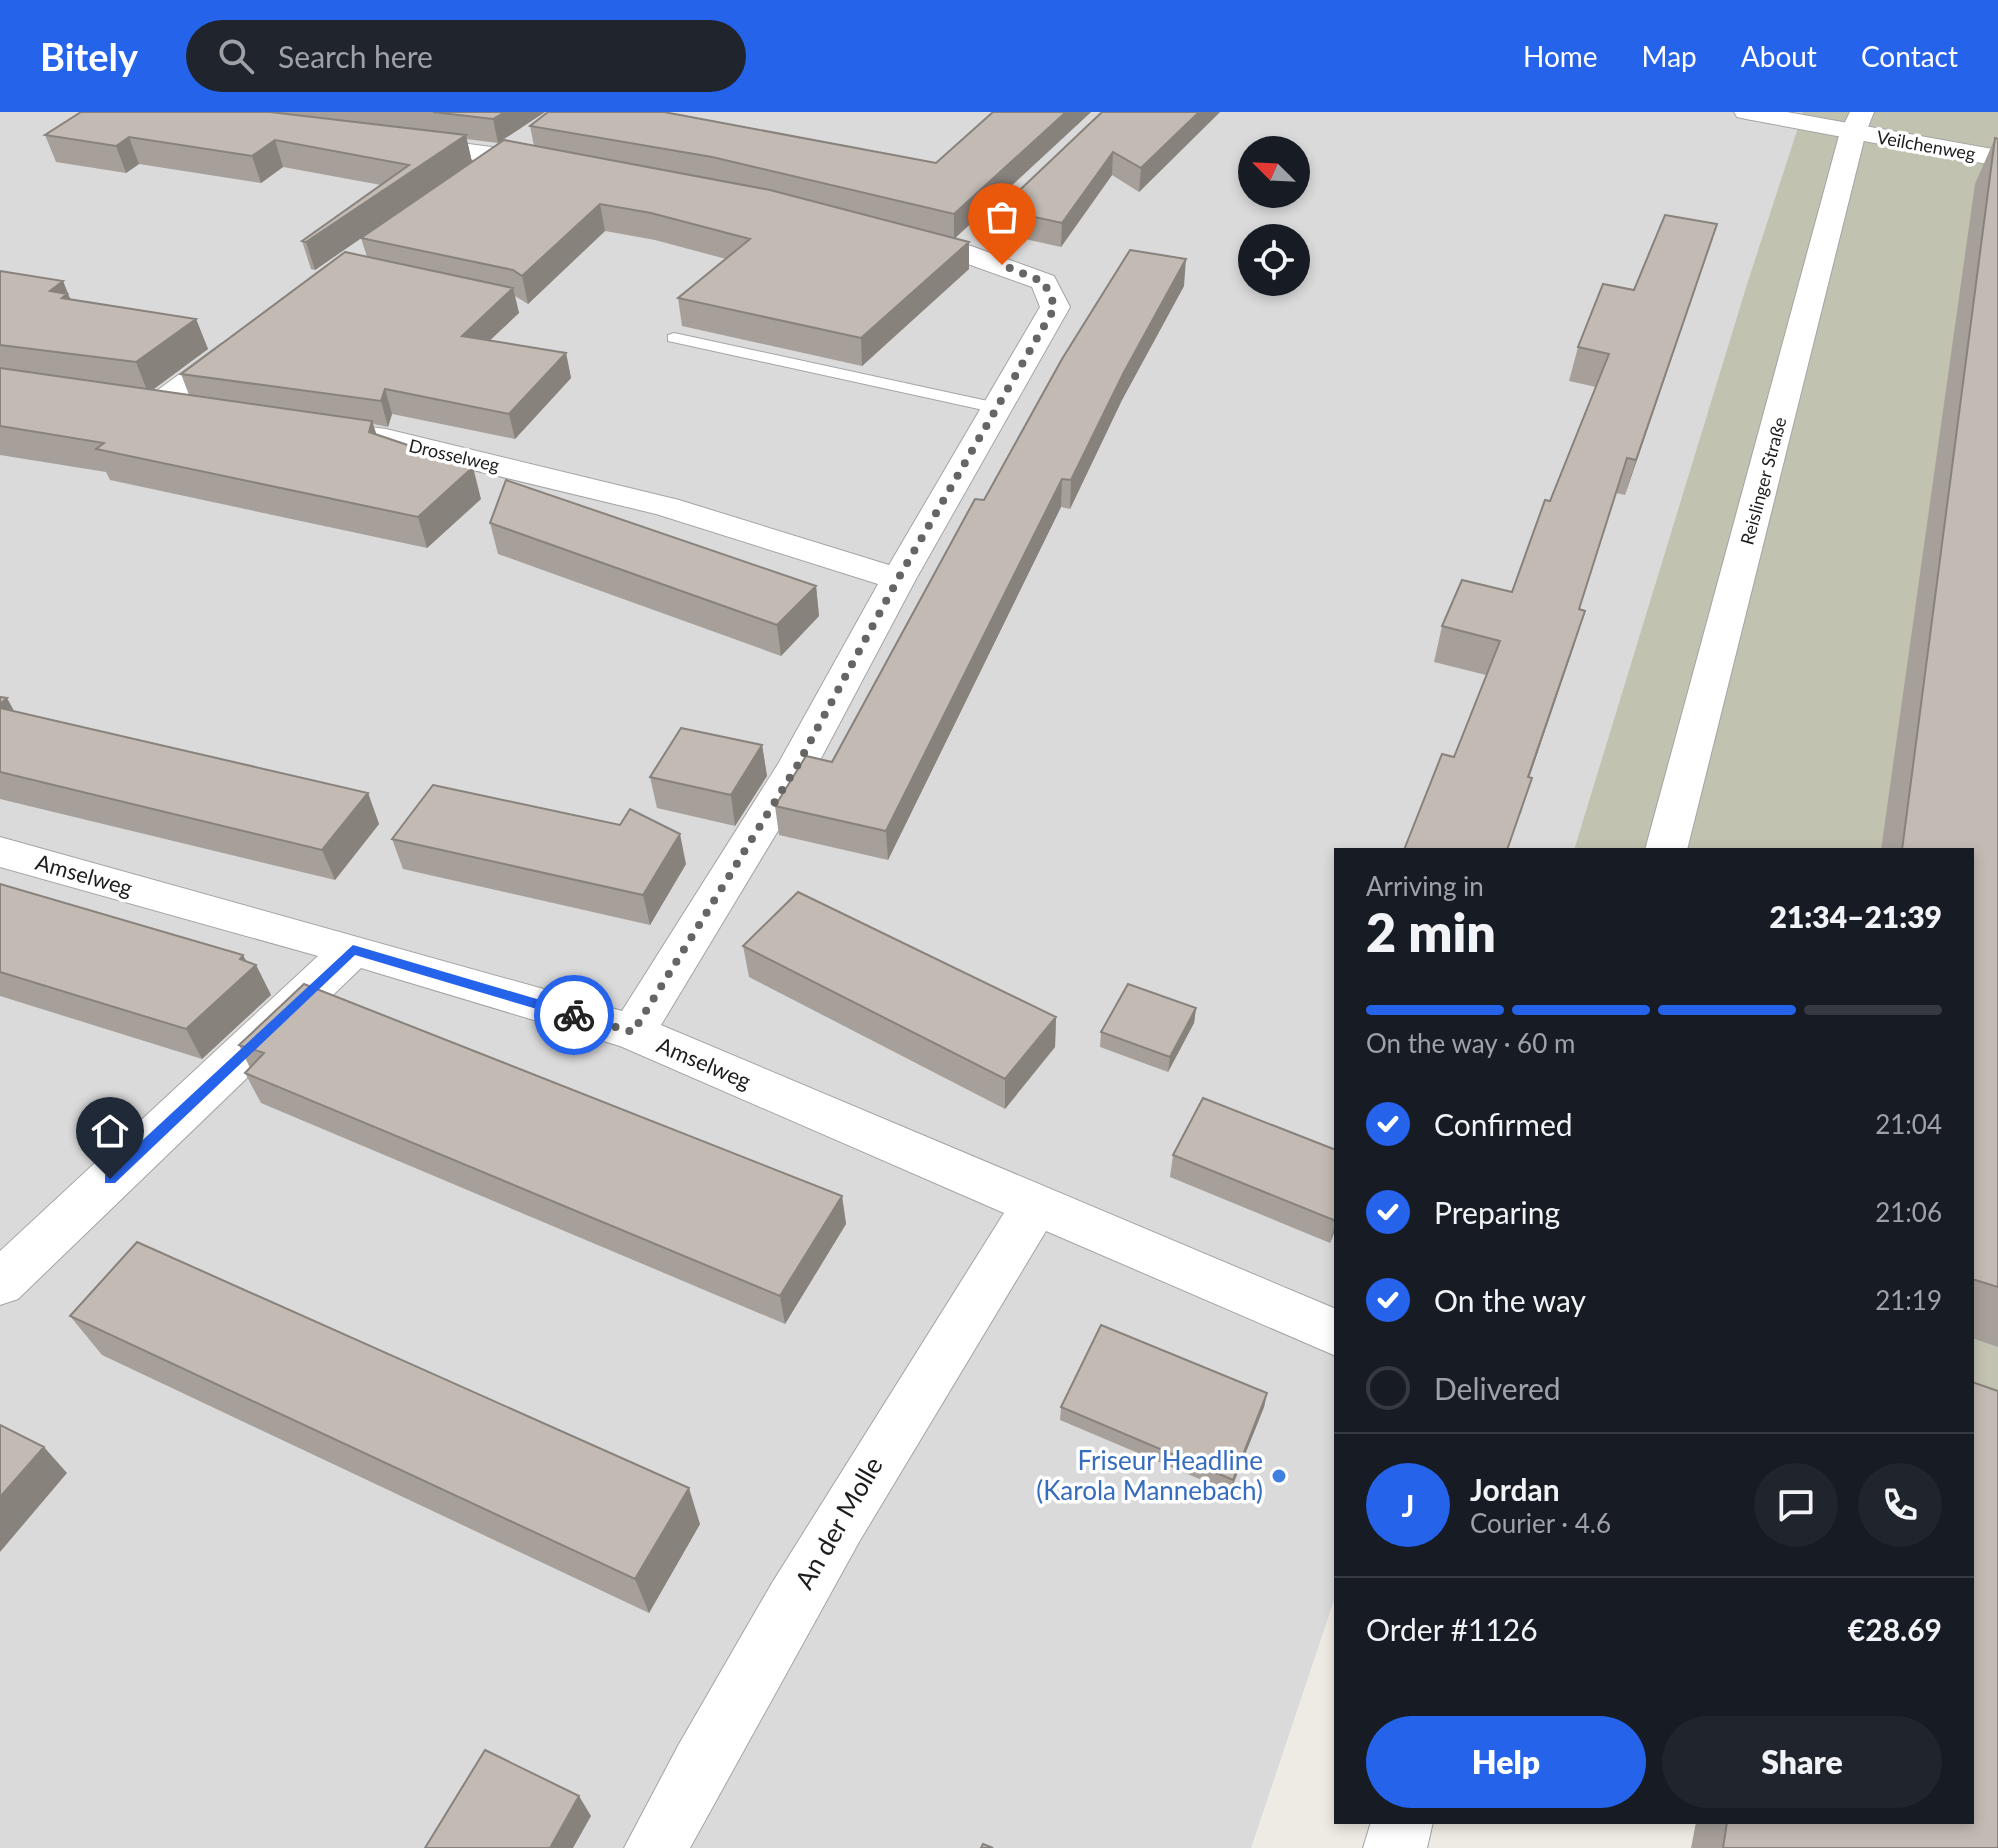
<!DOCTYPE html>
<html lang="en">
<head>
<meta charset="utf-8">
<style>
  body { margin:0; font-family:Lato,sans-serif; background:#20242c; color:#f1f3f6; height:100vh; display:flex; flex-direction:column; font-size:30px; white-space:nowrap }
  * { box-sizing:border-box; margin:0 }
  p { font-size:26px; color:#9ea1a6 }
  .icon { flex:none; width:44px; height:44px; fill:none; stroke:currentColor; stroke-width:2; stroke-linecap:round; stroke-linejoin:round }
  .map { position:relative; flex:1; overflow:hidden }
  .details { position:absolute; left:1334px; top:736px; width:640px; height:976px; display:flex; flex-direction:column; background:#171b24; border-radius:0px; box-shadow:0 4px 12px #0003 }
  .details>* { flex:none }
  .needle { width:52px; rotate:294deg }
  .controls { position:absolute; left:1238px; top:24px; display:grid; gap:16px }
  .controls a { display:grid; place-items:center; width:72px; height:72px; border-radius:50%; background:#171b24; box-shadow:0 4px 12px #0003; font-size:40px }
  .pin { position:absolute; display:grid; place-items:center; width:68px; height:68px; color:#fff; margin:-82px -34px; border-radius:50% 50% 50% 0; rotate:-45deg; box-shadow:0 0 8px #0007 }
  .pin .icon { rotate:45deg }
  .courier { position:absolute; display:grid; place-items:center; width:80px; height:80px; margin:-40px; border:6px solid #2563eb; border-radius:50%; background:#fff; color:#222; box-shadow:0 2px 10px #0007 }
  .summary em { font-style:normal; font-weight:800 }
  .summary div { display:flex; flex-direction:column-reverse }
  .summary { display:flex; align-items:center; justify-content:space-between; height:136px; padding:0 32px }
  h1 { font-size:52px; font-weight:800; line-height:60px }
  .bar { display:grid; grid-template-columns:repeat(4,1fr); gap:12px 8px; align-content:center; height:96px; padding:0 32px }
  .bar i { height:10px; border-radius:6px; background:#363941 }
  .bar .selected { background:#2563eb }
  .bar p { grid-column:span 4 }
  .line { display:flex; align-items:center; gap:20px; padding:0 32px; border-top:2px solid #363941 }
  .line div { flex:1 }
  .round { display:grid; place-items:center; flex:none; width:84px; height:84px; border-radius:42px; background:#20242c }
  ol { padding:0 32px; list-style:none }
  li { display:flex; align-items:center; gap:24px; height:88px }
  li p { margin-inline-start:auto }
  li .icon { padding:8px; border-radius:50%; background:#2563eb; color:#fff; stroke-width:4 }
  li:last-child { color:#9ea1a6 }
  li i { width:44px; height:44px; border:4px solid #363941; border-radius:50% }
  .primary-button { display:flex; gap:16px; margin-top:auto; padding:16px 32px }
  .primary-button a { flex:1; height:92px; border-radius:48px; background:#2563eb; color:#fff; font-size:32px; font-weight:800; line-height:92px; text-align:center }
  .primary-button a+a { background:#20242c; color:#f1f3f6 }
  header { display:flex; align-items:center; gap:48px; box-sizing:border-box; height:112px; padding:0 40px; background:#2563eb; color:#fff }
  header strong { font-size:38px }
  nav { display:flex; gap:44px; margin-inline-start:auto; font-size:28px }
  .search { width:560px; height:72px; background:#20242c; display:flex; align-items:center; gap:20px; box-sizing:border-box; padding:0 28px; border-radius:44px; color:#9ea1a6; font-size:30px }
  .map>svg:first-child { display:block }
  .residential { fill:#dbdada; fill-rule:evenodd }
  .construction { fill:#c1c2b0 }
  .lines { fill:none; stroke-linecap:round; stroke-linejoin:round }
  .service-casing { stroke:#a4a4a4; stroke-width:2 }
  .minor-casing { stroke:#a4a4a4; stroke-width:2 }
  .tertiary-casing { stroke:#a4a4a4; stroke-width:2 }
  .service { fill:#fff; fill-rule:evenodd }
  .minor { fill:#fff; fill-rule:evenodd }
  .tertiary { fill:#fff; fill-rule:evenodd }
  .wall { fill:#a7a09a }
  .shaded-wall { fill:#88827d }
  .building { fill:#c2bab3; stroke:#88827d; stroke-width:2 }
  .route { fill:#2563eb }
  .done { stroke:#666563; stroke-width:8; stroke-dasharray:0 14.4 }
  .shop-dot { fill:#3f7fe0; stroke:#fff; stroke-width:3 }
  .labels { text-anchor:middle; stroke-width:7; stroke-linejoin:round; paint-order:stroke }
  .far-street-label { font-size:18px; fill:#1d1d1d; stroke:#fff }
  .street-label { font-size:22px; fill:#1d1d1d; stroke:#fff }
  .near-shop-label { font-size:26px; fill:#366cbe; stroke:#fff; text-anchor:end }
  .near-street-label { font-size:26px; fill:#1d1d1d; stroke:#fff }
</style>
</head>
<body>
<header>
<strong>Bitely</strong>
<div class="search"><svg class="icon" aria-label="search" viewBox="0 0 24 24"><circle cx="10" cy="10" r="6"/><path d="M15 15l6 6"/></svg>Search here</div>
<nav><a>Home</a><a>Map</a><a>About</a><a>Contact</a></nav>
</header>
<div class="map">
<svg width="1998" height="1736" viewBox="0 0 1998 1736">
  <rect width="100%" height="100%" fill="#eeebe4"/>
  <path class="residential" d="M0 0H1803L1747 172 1574 738H1336V1482L1251 1736H0ZM1252 38H1296V82H1252ZM1252 126H1296V170H1252Z"/>
  <path class="construction" d="M1803 0H1998V1315L1972 1306V738H1574L1747 172Z"/>
  <g class="lines">
    <g class="service-casing">
      <path id="service" d="M674 221 997 291 1006 296 997 301 668 229V223Z"/>
    </g>
    <g class="minor-casing">
      <path id="minor" d="M1734 0H1787L1998 38V54L1746 7 1737 5Z
        M409 24 543 42 552 45 556 50 552 55 543 58 400 37 396 32 400 27Z
        M912 120 971 134 1054 164 1070 195 916 467 817 654 661 913 1336 1197V1244L1046 1119 859 1430 690 1736H624L679 1632 772 1471 1004 1101 620 934 361 856 18 1187 0 1193V1139L318 844 0 755V725L622 899 778 652 878 472 656 402 386 337 336 329 331 322 336 315 347 312 386 317 679 388 889 453 1040 195 1032 175 951 146 902 134 898 128 902 122Z
        M232 229 243 232 247 238 243 244 166 302 155 304 144 302 139 295 144 288 221 232Z"/>
    </g>
    <g class="tertiary-casing">
      <path id="tertiary" d="M1850 0H1874L1866 20 1687 738H1645L1840 20Z
        M1371 1710H1433L1427 1736H1363Z"/>
    </g>
    <use href="#service" class="service"/>
    <use href="#minor" class="minor"/>
    <use href="#tertiary" class="tertiary"/>
  </g>
  <path class="wall" d="M81 0H545L498 31 466 27 472 50 534 34 530 14 672 1 936 51 993 0H1091L955 126 969 130V157L862 254 682 214 678 186 726 147 655 128 605 119 528 192 515 184 519 201 490 228 566 241 571 266 515 327 392 302 388 315 373 312 376 322 481 387 427 436 110 368 106 360 0 343V159L63 169 70 187 196 207 208 237 153 278 189 283 181 262 367 145 361 126 315 158 311 157 302 129 381 73 283 55 261 71 139 52 126 61 56 50 45 23Z
    M1102 0H1220L1139 80 1112 63 1061 135 1007 123 991 138 986 136 985 111Z
    M1995 26 1998 27V1235L1972 1226V738H1881L1975 72Z
    M1717 112 1625 383 1616 381 1579 497 1585 499 1529 666 1521 702 1454 645 1486 563 1434 550 1442 514 1512 480 1550 389 1596 275 1569 269 1578 235 1634 178Z
    M1184 174 1122 288 1070 397 1061 395 888 748 779 723 775 694 832 650 984 388Z
    M490 411 816 474 819 504 781 544 498 442Z
    M0 585 13 599 368 681 379 712 335 768 0 687Z
    M762 633 767 664 735 714 657 696 650 665Z
    M620 713 686 752 650 813 403 757 392 727Z
    M0 772 256 853 271 883 202 947 0 884Z
    M743 834 1056 905 1055 935 1005 997 749 865Z
    M1196 896 1194 911 1168 960 1100 935 1101 920Z
    M239 933 842 1084 846 1112 785 1212 261 991 245 961 250 956Z
    M1336 1038V1116L1330 1131 1170 1065 1173 1043Z
    M70 1204 700 1412 649 1501 102 1243Z
    M1267 1281 1264 1295 1230 1380 1060 1308 1061 1295Z
    M1696 1710H1972L1998 1736H1691Z"/>
  <path class="shaded-wall" d="M505 0H545L498 31 493 7Z
    M1066 0H1091L954 127V102Z
    M1199 0H1220L1139 80 1141 56Z
    M466 23 472 50 315 158 306 130Z
    M129 25 139 52 126 61 116 34Z
    M275 28 283 55 261 71 252 44Z
    M1113 40 1112 63 1061 135 1062 111Z
    M600 92 605 119 528 192 522 164Z
    M1007 99V123L991 138V113Z
    M1717 112 1706 145 1625 383 1636 348Z
    M969 130V157L862 254 861 226Z
    M1186 147 1184 174 1122 288 1070 397 1071 368 1124 260Z
    M63 169 75 199 50 179Z
    M513 176 519 201 468 249 462 224Z
    M196 207 208 237 148 281 136 250Z
    M566 241 571 266 515 327 509 302Z
    M385 277 392 302 388 315 381 289Z
    M372 309 382 339 369 320Z
    M473 355 481 387 427 436 418 405Z
    M1062 367 1061 395 888 748 886 719Z
    M816 474 819 504 781 544 777 513Z
    M1585 499 1574 534 1517 701 1528 665Z
    M7 586 24 617 0 600V592Z
    M762 633 767 664 735 714 731 683Z
    M368 681 379 712 335 768 322 738Z
    M680 722 686 752 650 813 643 783Z
    M243 843 251 858 256 853 271 883 202 947 186 917Z
    M1196 896 1194 911 1168 960 1170 945Z
    M1056 905 1055 935 1005 997V967Z
    M842 1084 846 1112 785 1212 780 1184Z
    M1336 1108V1116L1330 1131Z
    M1267 1281 1264 1295 1230 1380 1233 1368Z
    M44 1335 67 1361 0 1440V1385Z
    M689 1376 700 1412 649 1501 635 1467Z
    M579 1684 591 1704 573 1736H550Z"/>
  <path class="building" d="M81 0H270L466 23 306 130 302 129 409 53 275 28 252 44 129 25 116 34 45 23Z
    M433 0H505L493 7Z
    M548 0H664L936 51 993 0H1066L954 102 712 45 530 14Z
    M1102 0H1199L1141 56 1113 40 1062 111 1007 99 991 113 985 111Z
    M1995 26 1998 27V1175L1972 1167V738H1902Z
    M504 28 770 78 969 130 861 226 678 186 750 127 651 101 600 92 522 164 513 158 361 126Z
    M1665 103 1717 112 1636 348 1627 346 1579 497 1585 499 1528 665 1532 666 1507 738H1404L1442 642 1454 645 1500 529 1442 514 1462 468 1512 480 1545 388 1550 389 1609 242 1578 235 1603 172 1634 178Z
    M1130 138 1186 147 1124 260 1071 368 1062 367 886 719 775 694 806 644 832 650 975 387 984 388 1062 247Z
    M345 140 513 176 462 224 566 241 509 302 385 277 381 289 181 262Z
    M0 159 63 169 50 179 67 182 62 186 196 207 136 250 0 233Z
    M0 256 372 309 369 320 473 355 418 405 96 337 104 331 0 314Z
    M506 368 816 474 777 513 490 411Z
    M0 585 7 586 0 592Z
    M0 596 368 681 322 738 0 660Z
    M681 616 762 633 731 683 650 665Z
    M433 673 620 713 630 697 680 722 643 783 392 727Z
    M0 772 243 843 240 847 256 853 186 917 0 860Z
    M798 780 1056 905 1005 967 743 834Z
    M304 872 842 1084 780 1184 245 961 264 941 239 933Z
    M1128 872 1196 896 1170 945 1101 920Z
    M1203 986 1336 1038V1109L1173 1043Z
    M137 1130 689 1376 635 1467 70 1204Z
    M1101 1213 1267 1281 1233 1368 1061 1295Z
    M1972 1270 1998 1279V1736H1723L1727 1710H1972Z
    M0 1313 44 1335 0 1385Z
    M485 1638 579 1684 550 1736H425Z
    M983 1732 993 1736H981Z"/>
  <path class="route" d="M353 833 574 898 580 903 574 908 355 843 115 1071H105V1063Z"/>
  <g class="lines">
    <path class="done" d="M574 903 633 920 797 654 898 467 1055 195 1044 170 1002 153"/>
  </g>
  <circle class="shop-dot" cx="1279" cy="1364" r="8"/>
  <g class="labels">
    <g class="far-street-label">
      <text transform="translate(1926 34) rotate(10)" y="6">Veilchenweg</text>
      <text transform="translate(454 344) rotate(13)" y="6">Drosselweg</text>
      <text transform="translate(1764 369) rotate(-75)" y="6">Reislinger Straße</text>
    </g>
    <g class="street-label">
      <text transform="translate(84 763) rotate(16)" y="8">Amselweg</text>
      <text transform="translate(704 951) rotate(23)" y="8">Amselweg</text>
    </g>
    <g class="near-shop-label">
      <text x="1263" y="1358">Friseur Headline<tspan x="1263" dy="30">(Karola Mannebach)</tspan></text>
    </g>
    <g class="near-street-label">
      <text transform="translate(839 1411) rotate(-60)" y="9">An der Molle</text>
    </g>
  </g>
</svg>
<div class="controls">
<a><svg class="needle" viewBox="-14 -14 28 28"><path d="M0-13l5 13h-10z" fill="#e53935"/><path d="M0 13l5-13h-10z" fill="#9ea1a6"/></svg></a>
<a><svg class="icon" aria-label="locate" viewBox="0 0 24 24"><circle cx="12" cy="12" r="6"/><path d="M12 2v4M12 18v4M2 12h4M18 12h4"/></svg></a>
</div>
<div class="pin" style="left:1002px;top:153px;background:#ea580c"><svg class="icon" aria-label="bag" viewBox="0 0 24 24"><path d="M5 8h14l-1 12H6zM9 8a3 3 0 0 1 6 0"/></svg></div>
<div class="pin" style="left:110px;top:1067px;background:#1f2937"><svg class="icon" aria-label="home" viewBox="0 0 24 24"><path d="M3 11l9-7 9 7M6 9v11h12V9"/></svg></div>
<div class="courier" style="left:574px;top:903px"><svg class="icon" aria-label="bike" viewBox="0 0 24 24"><circle cx="6" cy="16" r="4"/><circle cx="18" cy="16" r="4"/><path d="M6 16l4-8h5l3 8M10 8l3 8H6M13 5h3"/></svg></div>
<section class="details">
<div class="summary"><div><h1>2 min</h1><p>Arriving in</p></div><em>21:34–21:39</em></div>
<div class="bar"><i class="selected"></i><i class="selected"></i><i class="selected"></i><i></i><p>On the way · 60 m</p></div>
<ol>
<li><svg class="icon" aria-label="check" viewBox="0 0 24 24"><path d="M5 12l5 5 9-10"/></svg>Confirmed<p>21:04</p></li>
<li><svg class="icon" aria-label="check" viewBox="0 0 24 24"><path d="M5 12l5 5 9-10"/></svg>Preparing<p>21:06</p></li>
<li><svg class="icon" aria-label="check" viewBox="0 0 24 24"><path d="M5 12l5 5 9-10"/></svg>On the way<p>21:19</p></li>
<li><i></i>Delivered</li>
</ol>
<div class="line" style="height:144px"><b class="round" style="background:#2563eb;color:#fff">J</b><div><b>Jordan</b><p>Courier · 4.6</p></div><a class="round"><svg class="icon" aria-label="chat" viewBox="0 0 24 24"><path d="M4 5h16v11H9l-5 4z"/></svg></a><a class="round"><svg class="icon" aria-label="phone" viewBox="0 0 24 24"><path d="M5 4h4l2 5-3 2q2 4 5 5l2-3 5 2v4C11 20 4 13 5 4z"/></svg></a></div>
<div class="line" style="height:104px"><div>Order #1126</div><b>€28.69</b></div>
<div class="primary-button"><a>Help</a><a>Share</a></div>
</section>
</div>
</body>
</html>
